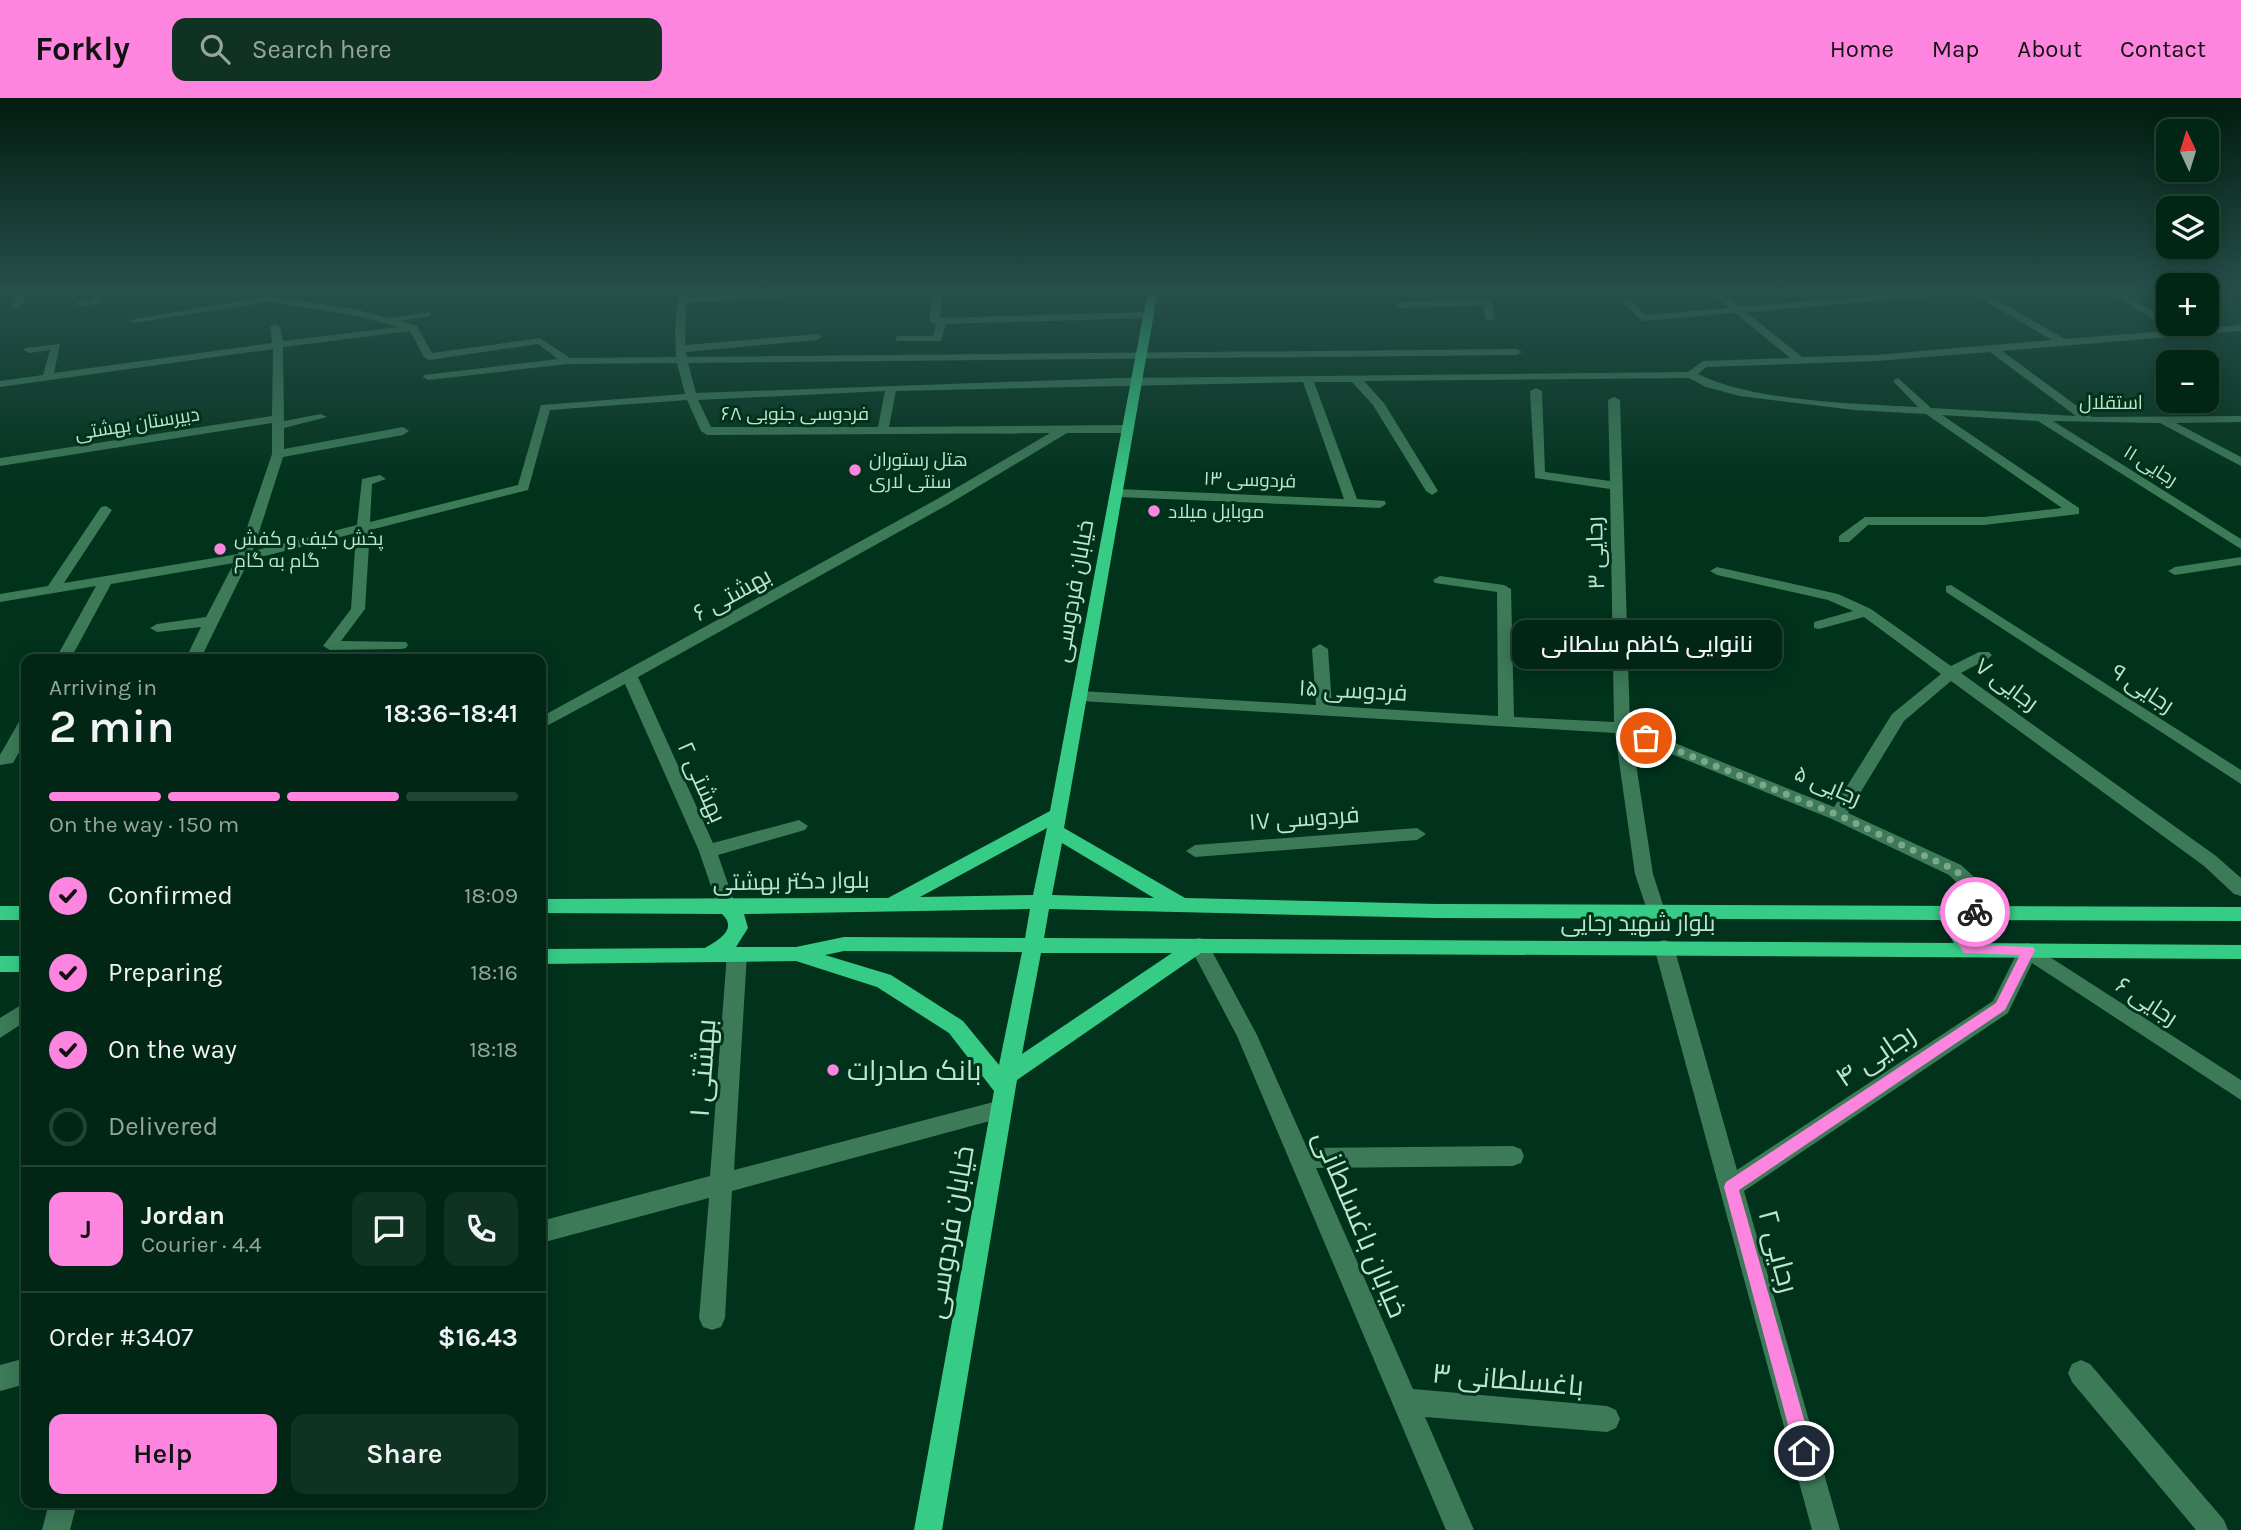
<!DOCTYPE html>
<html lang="en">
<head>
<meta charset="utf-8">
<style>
  body { margin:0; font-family:Karla,Cairo,sans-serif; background:#0f3222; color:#f1f3f6; height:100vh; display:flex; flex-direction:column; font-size:26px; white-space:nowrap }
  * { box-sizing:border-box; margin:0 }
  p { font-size:23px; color:#96a5a0 }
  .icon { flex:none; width:38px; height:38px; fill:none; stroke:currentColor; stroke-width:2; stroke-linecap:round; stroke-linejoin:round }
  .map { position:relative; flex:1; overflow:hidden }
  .drawer { position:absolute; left:21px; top:556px; width:525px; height:854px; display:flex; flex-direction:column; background:#012615; border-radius:14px; box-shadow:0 4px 18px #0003,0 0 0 2px #234334 }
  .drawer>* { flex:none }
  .needle { width:46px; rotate:356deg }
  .tools { position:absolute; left:2156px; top:21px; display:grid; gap:14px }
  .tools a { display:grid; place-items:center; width:63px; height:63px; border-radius:14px; background:#012615; box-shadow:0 4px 18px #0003,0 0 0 2px #234334; font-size:35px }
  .pin { position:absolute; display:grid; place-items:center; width:60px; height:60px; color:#fff; margin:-30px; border:4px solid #fff; border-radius:50%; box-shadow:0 2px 7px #0007 }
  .courier { position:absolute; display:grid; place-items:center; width:70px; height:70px; margin:-35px; border:5px solid #fe85df; border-radius:50%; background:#fff; color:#222; box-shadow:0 2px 9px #0007 }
  .bubble { position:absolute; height:49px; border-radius:14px; background:#012615; box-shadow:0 4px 18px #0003,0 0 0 2px #234334; font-size:23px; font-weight:600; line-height:49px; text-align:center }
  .headline em { font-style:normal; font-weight:600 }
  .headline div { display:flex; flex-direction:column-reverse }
  .headline { display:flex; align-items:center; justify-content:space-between; height:119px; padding:0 28px }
  h1 { font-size:46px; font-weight:600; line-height:52px }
  .bar { display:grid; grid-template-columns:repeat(4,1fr); gap:10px 7px; align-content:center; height:84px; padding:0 28px }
  .bar i { height:9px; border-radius:5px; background:#234334 }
  .bar .on { background:#fe85df }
  .bar p { grid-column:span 4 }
  .line { display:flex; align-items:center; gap:18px; padding:0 28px; border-top:2px solid #234334 }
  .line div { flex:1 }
  .round { display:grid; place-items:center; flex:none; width:74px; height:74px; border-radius:14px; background:#0f3222 }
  ol { padding:0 28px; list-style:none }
  li { display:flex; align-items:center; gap:21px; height:77px }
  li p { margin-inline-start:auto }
  li .icon { padding:7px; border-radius:50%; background:#fe85df; color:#111; stroke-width:4 }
  li:last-child { color:#96a5a0 }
  li i { width:38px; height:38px; border:4px solid #234334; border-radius:50% }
  .primary-button { display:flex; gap:14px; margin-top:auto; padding:14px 28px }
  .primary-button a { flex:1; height:80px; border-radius:14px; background:#fe85df; color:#111; font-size:28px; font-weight:600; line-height:80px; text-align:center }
  .primary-button a+a { background:#0f3222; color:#f1f3f6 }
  header { display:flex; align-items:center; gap:42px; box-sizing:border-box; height:98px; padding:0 35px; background:#fe85df; color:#111 }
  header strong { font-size:33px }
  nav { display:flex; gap:38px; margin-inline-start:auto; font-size:24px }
  .search { width:490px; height:63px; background:#0f3222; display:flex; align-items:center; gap:18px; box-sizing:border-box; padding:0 24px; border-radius:14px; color:#96a5a0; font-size:26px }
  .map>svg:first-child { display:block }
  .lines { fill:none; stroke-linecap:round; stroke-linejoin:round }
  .minor { fill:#3c7a58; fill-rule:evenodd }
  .major { fill:#37cc86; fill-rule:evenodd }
  .route { fill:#fe85df }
  .done { stroke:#7ca78f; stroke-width:7; stroke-dasharray:0 12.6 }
  .poi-dot { fill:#fe85df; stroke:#01321c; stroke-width:2.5 }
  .labels { text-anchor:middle; stroke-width:6; stroke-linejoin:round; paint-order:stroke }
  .far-street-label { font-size:19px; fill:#bee6cd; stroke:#01321c }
  .far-poi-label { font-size:19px; fill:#bee6cd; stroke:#01321c; text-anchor:start }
  .street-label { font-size:23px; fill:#bee6cd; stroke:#01321c }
  .near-street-label { font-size:28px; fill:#bee6cd; stroke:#01321c }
  .near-poi-label { font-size:28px; fill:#bee6cd; stroke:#01321c; text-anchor:start }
</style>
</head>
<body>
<header>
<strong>Forkly</strong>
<div class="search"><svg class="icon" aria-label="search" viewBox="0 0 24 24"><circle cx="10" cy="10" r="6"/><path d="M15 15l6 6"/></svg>Search here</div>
<nav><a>Home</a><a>Map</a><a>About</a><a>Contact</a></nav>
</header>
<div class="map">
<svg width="2241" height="1432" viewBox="0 0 2241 1432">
  <rect width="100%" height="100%" fill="#01321c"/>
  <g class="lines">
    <path class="minor" d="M17 192H27L21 209 16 212 11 209Z
      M93 192H103L100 206 75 208V204L92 202Z
      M678 192H688L687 199 797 192H847L842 195 686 205 685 247 817 236 822 239 817 242 686 254 687 259 1517 251 1522 254 1517 257 688 265 696 295 1118 280 1688 274 1703 263 1790 260 1735 215 1642 223 1621 202 1629 200 1645 217 1729 210 1708 192H1719L1740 209 1937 192H1980L2065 241 2241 227V233L2002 253 2092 319 2241 318V324L2176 325 2241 359V368L2160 325 2053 323 2241 441V451L2038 323 1942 317 2079 410V416L1984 427H1868L1849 444H1839V438L1865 419H1984L2062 410 1926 316 1854 312 1740 298 1706 289 1689 280 1364 283 1384 305 1438 393 1432 397 1426 393 1373 307 1352 284H1314L1357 401 1385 403 1386 406 1380 410 1118 399 1112 395 1118 391 1344 401 1303 284 896 293 889 329 1126 327 1132 331 1126 335H1067L949 406 638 579 713 745 799 722 808 728 805 732 718 757 736 809 734 814H720L718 809 699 753 625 586 541 631V619L939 400 1050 335 707 337 701 333 687 302 550 312 528 392 370 432 365 511 341 543 406 544 408 547 406 550 401 551 330 552 323 548 351 511 356 435 249 462 200 562H185L201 529 157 534 150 530 157 526 206 519 234 465 111 486 70 562H55L96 488 0 504V496L48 488 101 409 106 408 112 412 64 485 238 456 272 356V325L0 368V360L272 318 273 251 0 289V283L43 277 50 252 29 255 24 252 25 250 60 246 54 275 272 245 270 229 275 226 280 229 283 243 398 229 358 218 269 204 134 225 129 222 269 198 359 212 388 220 430 214V218L401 223 417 228 432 255 540 240 570 260 676 259 675 231ZM1971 195 2052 242 1876 257 1802 259 1746 214ZM410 233 424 259 429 262 538 246 558 261 424 277 423 279 428 282 568 266 677 265 685 296 541 307 518 387 370 424 372 386 386 381 380 377 362 381 357 427 253 453 283 359 403 337 409 333 403 329 284 351V330L327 319 321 316 284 323 283 249ZM1990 254 2076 318 1931 310 1898 280 1893 283 1918 309C1858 306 1750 303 1698 276L1706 269 1876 263ZM885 293 878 329H711L698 302Z
      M934 192H944L940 220 1149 214 1154 217 1149 220 946 226 941 243H896V239L900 238H933L936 226 929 223Z
      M2104 192H2116L2168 221V226H2173L2164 227Z
      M1487 201 1492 204 1495 220 1490 223 1485 220 1483 207 1401 210 1396 207 1401 204Z
      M1536 290 1542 293 1545 374 1610 383 1608 302 1614 299 1620 302 1630 627 1834 709 1892 616 1941 576 1864 519 1819 531 1814 530V524L1853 513 1828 502 1717 477 1710 473 1717 469 1838 496 1871 511 1951 568 1979 554H1989L1992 557 1989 560 1961 575 2216 758 2241 780V798L2234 796 2204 768 1951 583 1904 623 1848 715 1961 767 2008 810 2010 815 2008 820H1994L1949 777 1832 721 1632 640 1653 776 1665 813 1663 818H1649L1635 776 1615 635 1081 603 1073 598 1081 593 1316 607 1312 551 1320 546 1328 551 1332 608 1498 618 1497 494 1435 485 1433 482 1440 478 1504 487 1511 491 1514 619 1614 624 1610 391 1535 380 1530 293Z
      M2241 459V467L2175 477 2168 473 2175 469Z
      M1951 487 2241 672V686L1946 494V488Z
      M26 621C27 639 22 650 13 665L0 667V657L20 622Z
      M1417 730 1426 736 1417 742 1195 759 1186 753 1195 747Z
      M1199 840 1206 842 1257 937 1307 1050 1513 1048 1521 1051 1524 1058 1521 1065 1513 1068 1316 1070 1413 1291 1607 1308 1616 1312 1620 1321 1616 1330 1607 1334 1425 1319 1474 1432H1446L1237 938 1189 847 1192 842Z
      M1664 842 1671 844 1674 849 1737 1072 1993 903 2021 847 2028 845 2241 982V1002L2032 865 2008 915 1744 1093 1840 1432H1812L1654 849 1657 844Z
      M737 849 744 851 747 856 734 1072 1001 1002 1009 1004 1012 1011 1009 1018 1001 1020 732 1093 725 1220 721 1229 712 1232 703 1229 699 1220 709 1100 541 1145V1123L710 1078 727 856 730 851Z
      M26 904V923L0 940V920Z
      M26 1260V1286L0 1293V1267Z
      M2081 1262 2090 1266 2224 1422 2228 1432H2196L2072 1284 2068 1275 2072 1266Z
      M49 1405H77L70 1432H42Z"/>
    <path class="major" d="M1148 192H1158L1064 730 1185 800 1437 806 2241 809V823L1960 822 1975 845 2241 847V861L1201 855 1017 982 942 1432H914L994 993 949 935 877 889 796 863 541 866V851L705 850C719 842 738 831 722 816L541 815V801L888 800 1050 713ZM1047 730 1033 797 920 799ZM1062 745 1154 800 1052 797ZM1030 811 1025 840 844 839 796 849H736L748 830 744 816ZM1049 811 1437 820 1940 822 1954 845 1044 840ZM844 853 1022 854 999 967 963 923 891 877 825 857ZM1041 855H1172L1022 956Z
      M0 808H26V822H0Z
      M0 858H26V874H0Z"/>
  </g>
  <linearGradient id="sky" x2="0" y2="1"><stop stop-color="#011c0f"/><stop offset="0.49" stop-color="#274f4b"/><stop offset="1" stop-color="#274f4b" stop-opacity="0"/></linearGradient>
  <rect width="2241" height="392" fill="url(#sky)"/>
  <path class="route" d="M1945 810 1980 811V818L1954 819 1973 847 2033 849 2035 852 2005 912 1739 1092 1813 1353 1810 1359 1804 1362 1798 1359 1795 1353 1724 1089 1726 1084 1996 905 2020 857 1964 855 1938 814Z"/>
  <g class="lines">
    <path class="done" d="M1646 640 1838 717 1955 772 2001 815 1975 814"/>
  </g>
  <g class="poi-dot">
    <circle cx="855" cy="372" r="7"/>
    <circle cx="1154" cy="413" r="7"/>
    <circle cx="220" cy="451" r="7"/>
    <circle cx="833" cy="972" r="7"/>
  </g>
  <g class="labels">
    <g class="far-street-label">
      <text x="2111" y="311">استقلال</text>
      <text x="795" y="322">فردوسی جنوبی ۶۸</text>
      <text transform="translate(137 325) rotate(-9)" y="7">دبیرستان بهشتی</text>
      <text transform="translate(2151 367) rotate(32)" y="7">رجایی ۱۱</text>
      <text transform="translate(1250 381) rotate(2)" y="7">فردوسی ۱۳</text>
    </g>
    <g class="far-poi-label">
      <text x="869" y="368">هتل رستوران<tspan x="869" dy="22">سنتی لاری</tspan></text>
      <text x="1168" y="420">موبایل میلاد</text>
      <text x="234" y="447">پخش کیف و کفش<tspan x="234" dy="22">گام به گام</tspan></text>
    </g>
    <g class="street-label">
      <text transform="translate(1595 455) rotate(-92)" y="8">رجایی ۳</text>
      <text transform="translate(1073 493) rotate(-80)" y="8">خیابان فردوسی</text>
      <text transform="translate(732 496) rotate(-29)" y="8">بهشتی ۶</text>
      <text transform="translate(2007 586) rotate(36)" y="8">رجایی ۷</text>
      <text transform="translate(2143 590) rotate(33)" y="8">رجایی ۹</text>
      <text transform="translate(1353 592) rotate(3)" y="8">فردوسی ۱۵</text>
      <text transform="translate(702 684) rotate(66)" y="8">بهشتی ۲</text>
      <text transform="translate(1828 687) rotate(23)" y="8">رجایی ۵</text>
      <text transform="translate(1304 720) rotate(-4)" y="8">فردوسی ۱۷</text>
      <text transform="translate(791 783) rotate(-1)" y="8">بلوار دکتر بهشتی</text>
      <text x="1638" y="833">بلوار شهید رجایی</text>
      <text transform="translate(2147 903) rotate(33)" y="8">رجایی ۶</text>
    </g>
    <g class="near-street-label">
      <text transform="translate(1875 957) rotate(-34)" y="10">رجایی ۴</text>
      <text transform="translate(702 970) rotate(-86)" y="10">بهشتی ۱</text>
      <text transform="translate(1361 1126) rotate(67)" y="10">خیابان باغسلطانی</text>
      <text transform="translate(949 1134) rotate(-80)" y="10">خیابان فردوسی</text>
      <text transform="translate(1779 1153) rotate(75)" y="10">رجایی ۲</text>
      <text transform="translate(1508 1281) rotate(5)" y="10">باغسلطانی ۳</text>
    </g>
    <g class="near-poi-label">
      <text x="847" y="982">بانک صادرات</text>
    </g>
  </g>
</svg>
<div class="tools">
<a><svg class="needle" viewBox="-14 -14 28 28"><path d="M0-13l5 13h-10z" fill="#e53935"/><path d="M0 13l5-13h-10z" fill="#96a5a0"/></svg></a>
<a><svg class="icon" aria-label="layers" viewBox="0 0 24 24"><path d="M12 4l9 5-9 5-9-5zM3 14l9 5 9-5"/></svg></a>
<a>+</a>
<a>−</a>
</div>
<div class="pin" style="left:1646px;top:640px;background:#ea580c"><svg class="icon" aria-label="bag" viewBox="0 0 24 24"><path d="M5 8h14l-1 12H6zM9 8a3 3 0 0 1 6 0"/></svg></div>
<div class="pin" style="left:1804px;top:1353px;background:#1f2937"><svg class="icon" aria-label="home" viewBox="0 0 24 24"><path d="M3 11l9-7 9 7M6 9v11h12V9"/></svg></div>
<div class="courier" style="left:1975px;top:814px"><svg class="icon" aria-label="bike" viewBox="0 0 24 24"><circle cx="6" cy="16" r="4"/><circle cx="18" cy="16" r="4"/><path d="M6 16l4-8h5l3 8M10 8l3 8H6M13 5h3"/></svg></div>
<div class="bubble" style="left:1512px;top:522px;width:270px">نانوایی کاظم سلطانی</div>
<section class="drawer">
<div class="headline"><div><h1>2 min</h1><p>Arriving in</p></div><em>18:36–18:41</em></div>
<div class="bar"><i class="on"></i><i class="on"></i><i class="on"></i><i></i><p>On the way · 150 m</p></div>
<ol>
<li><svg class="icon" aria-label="check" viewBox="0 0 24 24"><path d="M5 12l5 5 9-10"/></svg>Confirmed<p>18:09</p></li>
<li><svg class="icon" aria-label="check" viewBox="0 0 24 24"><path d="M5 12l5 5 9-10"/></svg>Preparing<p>18:16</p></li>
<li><svg class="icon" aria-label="check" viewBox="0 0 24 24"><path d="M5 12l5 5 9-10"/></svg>On the way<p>18:18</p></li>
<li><i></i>Delivered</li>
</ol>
<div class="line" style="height:126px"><b class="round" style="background:#fe85df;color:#111">J</b><div><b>Jordan</b><p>Courier · 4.4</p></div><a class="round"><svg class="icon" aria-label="chat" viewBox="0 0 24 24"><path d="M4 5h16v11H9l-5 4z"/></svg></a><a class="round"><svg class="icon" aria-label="phone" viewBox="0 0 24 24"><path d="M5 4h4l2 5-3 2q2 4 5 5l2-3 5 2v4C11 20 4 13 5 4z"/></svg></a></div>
<div class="line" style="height:91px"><div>Order #3407</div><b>$16.43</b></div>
<div class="primary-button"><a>Help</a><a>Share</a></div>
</section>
</div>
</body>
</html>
